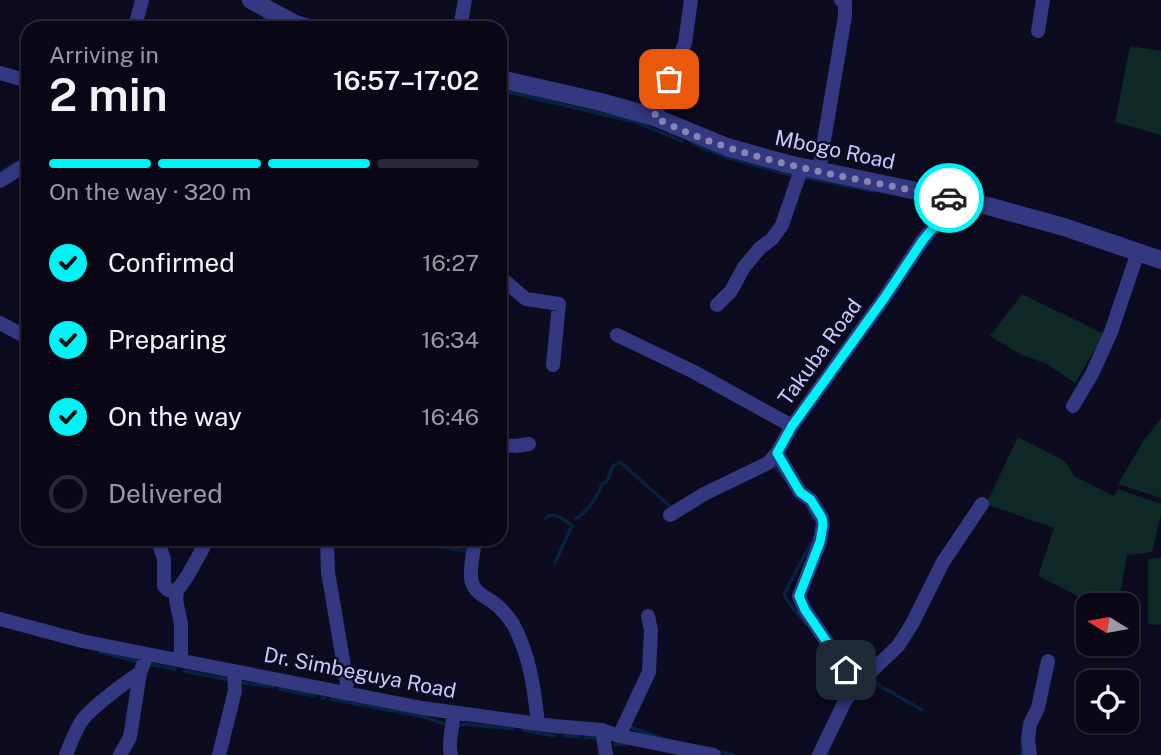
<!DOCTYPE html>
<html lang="en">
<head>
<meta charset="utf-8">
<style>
  body { margin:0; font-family:"Public Sans",sans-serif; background:#181624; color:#f1f3f6; height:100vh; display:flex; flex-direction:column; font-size:26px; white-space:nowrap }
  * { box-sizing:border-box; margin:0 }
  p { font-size:23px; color:#999aa1 }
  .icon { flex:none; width:38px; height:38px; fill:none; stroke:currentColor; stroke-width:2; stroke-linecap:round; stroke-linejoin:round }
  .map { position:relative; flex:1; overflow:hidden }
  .details { position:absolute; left:21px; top:21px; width:486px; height:525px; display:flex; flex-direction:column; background:#0a0817; border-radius:21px; box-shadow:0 2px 5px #0004,0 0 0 2px #2a2936 }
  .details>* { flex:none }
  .needle { width:46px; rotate:281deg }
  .fabs { position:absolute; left:1076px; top:593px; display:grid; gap:14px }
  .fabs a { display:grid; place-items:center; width:63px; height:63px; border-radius:14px; background:#0a0817; box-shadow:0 2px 5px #0004,0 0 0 2px #2a2936; font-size:35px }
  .pin { position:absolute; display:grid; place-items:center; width:60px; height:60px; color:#fff; margin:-30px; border-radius:14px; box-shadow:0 4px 10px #0006 }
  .courier { position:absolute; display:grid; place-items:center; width:70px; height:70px; margin:-35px; border:5px solid #00f3f4; border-radius:50%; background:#fff; color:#222; box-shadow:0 2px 9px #0007 }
  .overview em { font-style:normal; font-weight:600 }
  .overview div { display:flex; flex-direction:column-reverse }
  .overview { display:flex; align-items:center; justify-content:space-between; height:119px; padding:0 28px }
  h1 { font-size:46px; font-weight:600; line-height:52px }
  .bar { display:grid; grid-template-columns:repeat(4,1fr); gap:10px 7px; align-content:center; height:84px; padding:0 28px }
  .bar i { height:9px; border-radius:5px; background:#2a2936 }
  .bar .selected { background:#00f3f4 }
  .bar p { grid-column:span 4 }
  ol { padding:0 28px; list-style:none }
  li { display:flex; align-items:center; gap:21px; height:77px }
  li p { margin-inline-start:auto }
  li .icon { padding:7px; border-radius:50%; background:#00f3f4; color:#111; stroke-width:4 }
  li:last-child { color:#999aa1 }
  li i { width:38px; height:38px; border:4px solid #2a2936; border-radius:50% }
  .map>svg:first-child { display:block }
  .green { fill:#0e2926 }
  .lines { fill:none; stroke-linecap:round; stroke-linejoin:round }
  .stream { stroke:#082241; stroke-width:3.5 }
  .minor { stroke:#333881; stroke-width:14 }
  .tertiary { stroke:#333881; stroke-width:18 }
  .done { stroke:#8886b1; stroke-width:7; stroke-dasharray:0 12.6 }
  .route { stroke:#00f3f4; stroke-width:9 }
  .labels { text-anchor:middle; stroke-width:5; stroke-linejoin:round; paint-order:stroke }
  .street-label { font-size:21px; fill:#cac9ff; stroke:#0d0b1f }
</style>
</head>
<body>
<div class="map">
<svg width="1161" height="755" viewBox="0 0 1161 755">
  <rect width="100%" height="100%" fill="#0d0b1f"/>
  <path class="green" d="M1130 46 1161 51V135L1115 122Z
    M1022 294 1104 334 1075 383 1047 364 1020 354 990 336Z
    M1161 418V498L1118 484 1144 440Z
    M1018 437 1065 461 1074 476 1114 496 1118 489 1161 504V515L1152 552 1127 555 1121 589 1096 605 1038 576 1054 528 986 504Z
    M1161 558V625L1148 624V559Z"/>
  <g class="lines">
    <path class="stream" d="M264 17 280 28
      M500 90 635 122 682 141
      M693 144 732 159 794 176
      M0 173 6 168 16 163
      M802 177 873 191
      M773 464 785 480
      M809 510 814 519
      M545 519 550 515 558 516 572 525 555 563
      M576 519C588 510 597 498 602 484L607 481 613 466 620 462 672 508
      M422 539 421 543 465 551
      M806 624 789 603 784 594 816 534V526
      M100 652 136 661
      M847 660 862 673
      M149 664 175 669
      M184 671 230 680
      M870 680 922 710
      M239 682 273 687
      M280 689 315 696
      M842 694 844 688 843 678
      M322 698H325
      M331 699 424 717 447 725
      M458 726 464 724 514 729
      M629 727 661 738
      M524 730 555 736
      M564 736 579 737
      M585 738 591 737 600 740
      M614 744H626
      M722 752 733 755
      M1022 755V741"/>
    <path class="minor" d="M137 28 136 23 142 0
      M460 28 465 0
      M1038 31 1043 0
      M0 73 28 81
      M654 117 685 43 691 0
      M819 170 845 16V2L841 0
      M0 181 28 163
      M500 277 526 299 559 304 553 365
      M717 305 731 291 744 267 760 248 772 239 782 225 802 167
      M0 323 28 338
      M617 335 694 372 792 426
      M1073 406 1092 374 1111 332 1138 252
      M500 445 516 446 529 444
      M777 453 800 492 811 500 822 518 823 525 820 542 799 596 805 610 846 670 850 679 856 686 845 701 819 755
      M670 515 704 494 768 463 777 453 792 426 885 297 923 240 957 199
      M157 539 164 559V586L168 590 177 591
      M327 539 328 572 347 684 345 693
      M475 539C474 551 470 565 471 577 472 594 488 597 499 607 504 612 509 618 513 624 530 655 534 689 538 723
      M0 619 82 641 147 654 422 708 554 726 602 730 619 736 714 755
      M181 660V624L176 600 177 591 188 575 208 539
      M856 686 898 646 912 624 943 562 982 504
      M602 730 606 755
      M619 736 649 672 651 630 648 616
      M66 755C71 743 75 730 83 719 95 705 124 683 140 673
      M120 755 130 737 140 673 147 654
      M219 755 235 691 234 671
      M451 755C447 740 454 728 453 713
      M1030 755 1028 739 1030 724 1038 708 1048 661"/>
    <path class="tertiary" d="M251 0 295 24 309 28
      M500 79 601 102 654 117 727 147 788 164 988 206 1064 227 1161 260"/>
  </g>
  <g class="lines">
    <path class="done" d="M669 79 654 117C745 164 850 176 949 198"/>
    <path class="route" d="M846 670 805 610 799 596 820 542 823 525 822 518 811 500 800 492 777 453 792 426 885 297 923 240 957 199 949 198"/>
  </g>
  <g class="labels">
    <g class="street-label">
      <text transform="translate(835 150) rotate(12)" y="7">Mbogo Road</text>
      <text transform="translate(820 352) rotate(-54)" y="7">Takuba Road</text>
      <text transform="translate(360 673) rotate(11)" y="7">Dr. Simbeguya Road</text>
    </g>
  </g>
</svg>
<div class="fabs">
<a><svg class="needle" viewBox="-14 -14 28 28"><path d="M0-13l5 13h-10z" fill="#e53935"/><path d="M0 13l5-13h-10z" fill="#999aa1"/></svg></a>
<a><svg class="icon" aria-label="locate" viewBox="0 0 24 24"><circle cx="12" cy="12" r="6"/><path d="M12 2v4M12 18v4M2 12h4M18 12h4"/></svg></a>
</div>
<div class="pin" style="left:669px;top:79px;background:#ea580c"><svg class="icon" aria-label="bag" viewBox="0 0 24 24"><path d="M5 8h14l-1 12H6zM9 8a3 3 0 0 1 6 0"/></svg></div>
<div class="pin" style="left:846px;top:670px;background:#1f2937"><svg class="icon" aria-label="home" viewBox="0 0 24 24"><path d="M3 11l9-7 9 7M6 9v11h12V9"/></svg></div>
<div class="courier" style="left:949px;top:198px"><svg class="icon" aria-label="car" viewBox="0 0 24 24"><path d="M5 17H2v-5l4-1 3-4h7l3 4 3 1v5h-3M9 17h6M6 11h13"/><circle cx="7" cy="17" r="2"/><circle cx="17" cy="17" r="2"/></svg></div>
<section class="details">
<div class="overview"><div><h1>2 min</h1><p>Arriving in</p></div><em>16:57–17:02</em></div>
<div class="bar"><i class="selected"></i><i class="selected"></i><i class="selected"></i><i></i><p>On the way · 320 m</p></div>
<ol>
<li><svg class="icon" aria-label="check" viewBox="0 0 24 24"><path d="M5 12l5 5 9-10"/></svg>Confirmed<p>16:27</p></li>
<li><svg class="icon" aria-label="check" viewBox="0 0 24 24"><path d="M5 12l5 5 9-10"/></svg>Preparing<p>16:34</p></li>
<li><svg class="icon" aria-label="check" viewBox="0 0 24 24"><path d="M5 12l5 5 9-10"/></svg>On the way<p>16:46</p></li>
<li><i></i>Delivered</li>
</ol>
</section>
</div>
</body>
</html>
